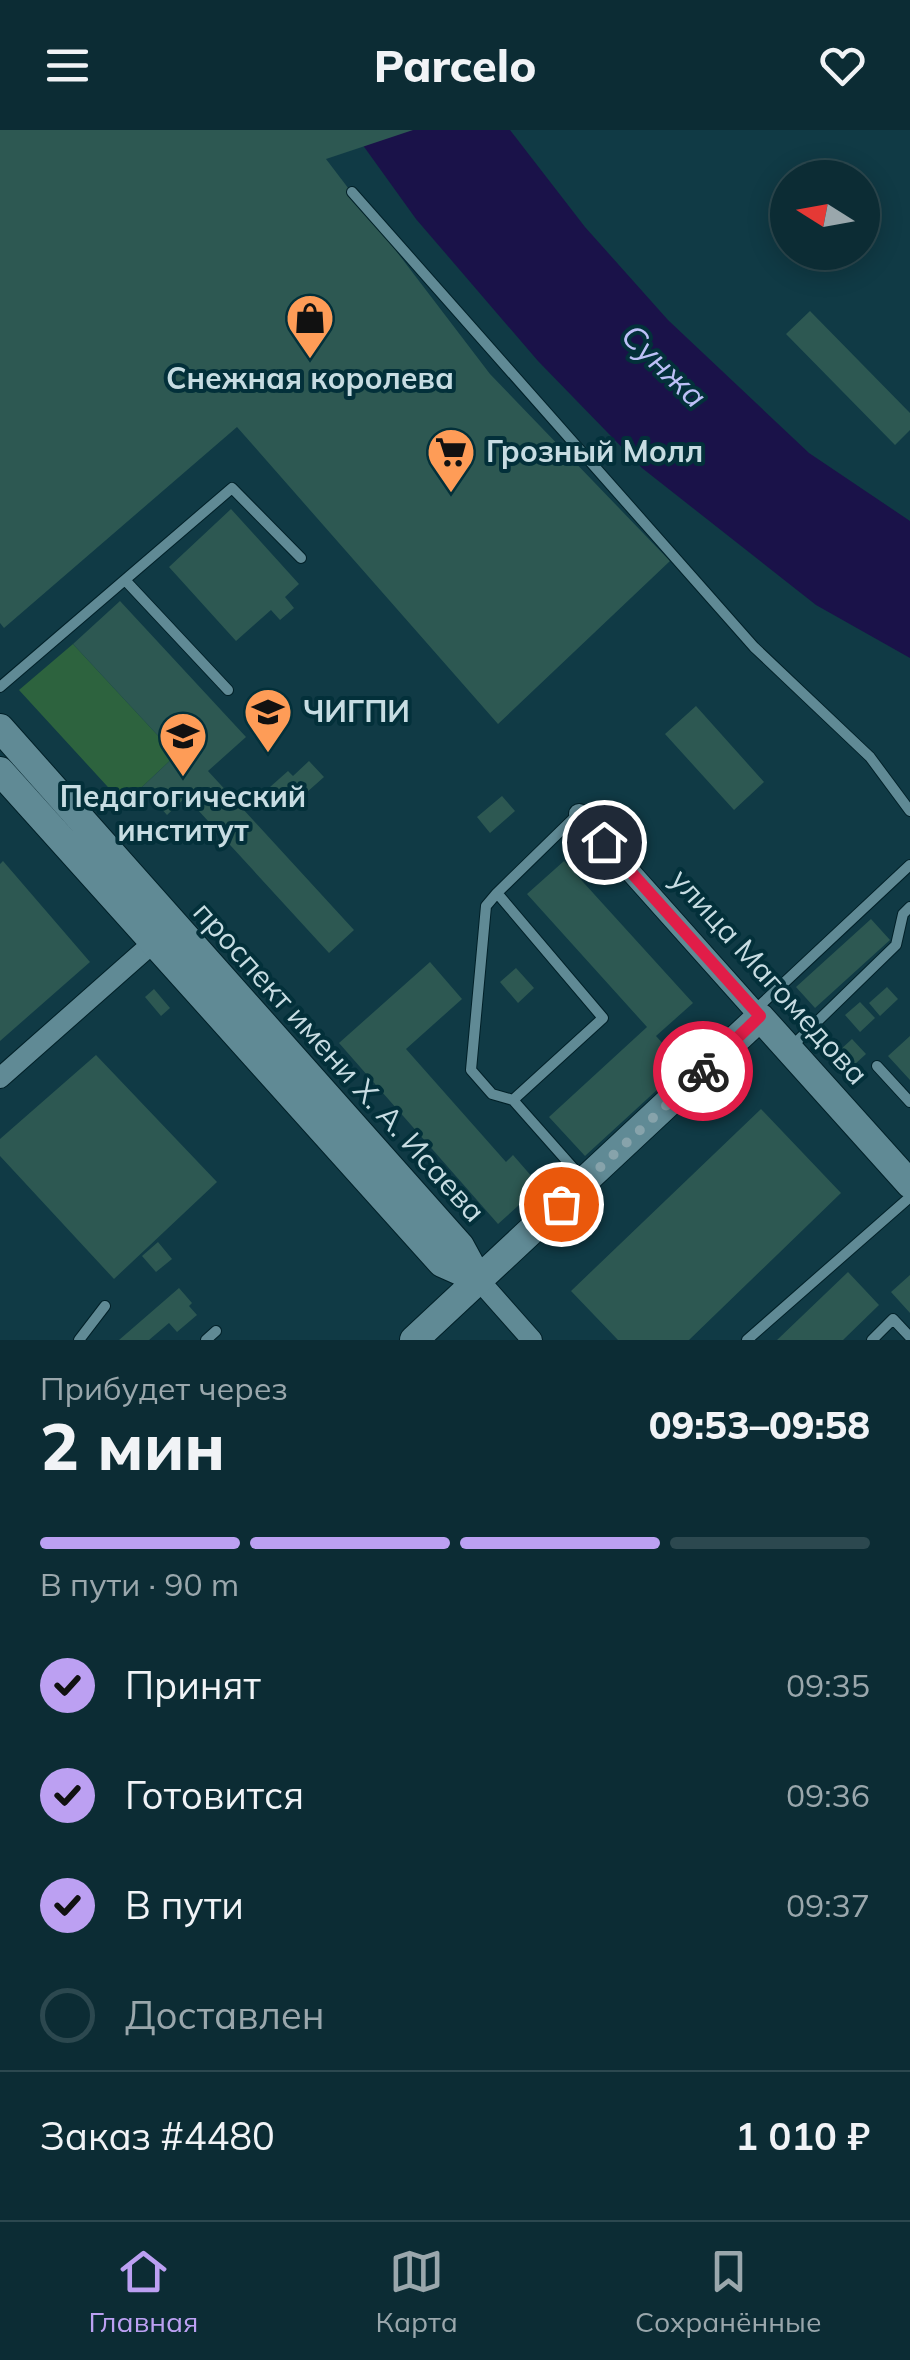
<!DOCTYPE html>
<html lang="ru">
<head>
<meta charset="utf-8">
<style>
  body { margin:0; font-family:Mulish,sans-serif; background:#15343c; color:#f1f3f6; height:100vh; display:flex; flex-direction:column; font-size:38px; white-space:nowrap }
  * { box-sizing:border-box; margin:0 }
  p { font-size:32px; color:#9aa7ac }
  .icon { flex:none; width:55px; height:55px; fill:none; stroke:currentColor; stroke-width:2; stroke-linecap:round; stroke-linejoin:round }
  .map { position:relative; height:1210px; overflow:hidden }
  .sheet { display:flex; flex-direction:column; background:#0c2c34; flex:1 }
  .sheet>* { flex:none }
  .needle { width:65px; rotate:281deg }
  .buttons { position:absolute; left:770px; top:30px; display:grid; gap:20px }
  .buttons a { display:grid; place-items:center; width:110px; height:110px; border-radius:50%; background:#0c2c34; box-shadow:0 5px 25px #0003,0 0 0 2px #2c484f; font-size:50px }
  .pin { position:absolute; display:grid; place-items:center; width:85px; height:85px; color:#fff; margin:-42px; border:5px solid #fff; border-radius:50%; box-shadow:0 2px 10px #0007 }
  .courier { position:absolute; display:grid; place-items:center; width:100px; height:100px; margin:-50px; border:8px solid #e11d48; border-radius:50%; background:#fff; color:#222; box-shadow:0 2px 12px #0007 }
  .summary em { font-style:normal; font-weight:800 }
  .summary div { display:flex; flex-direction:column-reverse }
  .summary { display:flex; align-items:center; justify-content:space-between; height:170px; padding:0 40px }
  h1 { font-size:65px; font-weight:800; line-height:75px }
  .bar { display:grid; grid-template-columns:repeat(4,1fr); gap:15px 10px; align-content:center; height:120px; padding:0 40px }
  .bar i { height:12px; border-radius:8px; background:#2c484f }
  .bar .current { background:#bca0f2 }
  .bar p { grid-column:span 4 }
  .line { display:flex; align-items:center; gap:25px; padding:0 40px; border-top:2px solid #2c484f }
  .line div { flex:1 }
  ol { padding:0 40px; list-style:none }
  li { display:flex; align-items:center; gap:30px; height:110px }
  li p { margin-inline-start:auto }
  li .icon { padding:10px; border-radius:50%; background:#bca0f2; color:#111; stroke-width:4 }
  li:last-child { color:#9aa7ac }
  li i { width:55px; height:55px; border:5px solid #2c484f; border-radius:50% }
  header { display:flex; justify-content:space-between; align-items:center; height:130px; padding:0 40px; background:#0c2c34; font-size:45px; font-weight:800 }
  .tabs { display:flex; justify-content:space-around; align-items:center; height:140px; border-top:2px solid #2c484f; background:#0c2c34; font-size:28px; color:#9aa7ac }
  .tabs a { display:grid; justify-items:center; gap:5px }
  .tabs .current { color:#bca0f2 }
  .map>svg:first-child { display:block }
  .green { fill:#2d633e }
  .water { fill:#1a1249 }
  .building { fill:#2d5852 }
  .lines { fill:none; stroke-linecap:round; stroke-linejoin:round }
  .lane-casing { stroke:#012028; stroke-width:12 }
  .street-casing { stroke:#012028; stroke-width:22 }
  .secondary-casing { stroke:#012028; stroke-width:30 }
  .lane { stroke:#608a95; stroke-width:10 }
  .street { stroke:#608a95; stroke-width:20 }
  .secondary { stroke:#608a95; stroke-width:28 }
  .done { stroke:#87a3ab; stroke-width:10; stroke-dasharray:0 18 }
  .route { stroke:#e11d48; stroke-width:12 }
  .labels { text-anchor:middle; stroke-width:8; stroke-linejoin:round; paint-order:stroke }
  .poi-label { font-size:30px; font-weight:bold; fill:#c7dce2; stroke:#03303a }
  .street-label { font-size:30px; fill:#c7dce2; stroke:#03303a }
  .water-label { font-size:32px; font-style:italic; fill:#bdc0f7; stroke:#03303a }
</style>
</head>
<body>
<header><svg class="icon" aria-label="menu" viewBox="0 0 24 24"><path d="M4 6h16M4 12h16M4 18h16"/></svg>Parcelo<svg class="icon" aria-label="heart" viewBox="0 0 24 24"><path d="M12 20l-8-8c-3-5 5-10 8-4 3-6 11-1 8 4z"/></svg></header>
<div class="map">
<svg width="910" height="1210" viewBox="0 0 910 1210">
  <rect width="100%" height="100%" fill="#103a45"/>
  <path class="green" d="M73 514 176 625 142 657 129 680 19 560Z"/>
  <path class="water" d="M352 0H510L585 97 668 190 809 323 910 391V528L816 475 642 338 538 231 416 89Z"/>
  <path class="building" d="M0 0H413L326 29 490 244 670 431 498 594 237 297 4 498 0 493Z
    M810 181 910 283V300L895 315 786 204Z
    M231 379 299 454 285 467 294 478 280 490 271 480 236 511 169 437Z
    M120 471 246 607 208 641 354 800 329 823 186 667 167 685 142 657 176 625 73 514Z
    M696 576 764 652 734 680 665 604Z
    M309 631 324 647 289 678 270 657 288 641 293 646Z
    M502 666 515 681 490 703 477 687Z
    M3 731 90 832 0 911V734Z
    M564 731 693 873 656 906 683 936 585 1026 549 987 647 897 527 764Z
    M871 789 890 810 815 878 796 857Z
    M430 832 462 869 406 919 506 1032 513 1025 540 1056 498 1094 339 913Z
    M516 838 534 858 518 873 500 852Z
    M887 857 898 869 880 886 869 873Z
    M154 859 170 878 161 886 145 867Z
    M860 872 875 888 860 902 845 885Z
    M910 906V950L888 926Z
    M852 909 866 924 854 935 840 920Z
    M96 925 217 1052 114 1149 0 1026V1009Z
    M761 979 841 1063 689 1210H618L571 1161Z
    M158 1112 172 1129 156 1142 142 1126Z
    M848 1142 879 1175 843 1210H777Z
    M910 1145V1183L891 1162Z
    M179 1158 192 1173 189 1176 197 1185 177 1202 169 1193 149 1210H119Z"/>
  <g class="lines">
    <g class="lane-casing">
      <path id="lane" d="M352 62 754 517 870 627 910 681
        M125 450 228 560
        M0 557 232 358 301 428
        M578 684 497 763 603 888 513 970 582 1048
        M497 763 486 776 471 940 492 964 513 970
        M755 880 910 735
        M791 917 896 815 903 784 910 777
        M877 936 910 972
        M79 1210 105 1176
        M206 1210 216 1201
        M747 1210 910 1067
        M872 1210 893 1189 910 1207"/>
    </g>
    <g class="street-casing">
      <path id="street" d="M579 684 760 887
        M0 948 154 812
        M478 1149 532 1210"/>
    </g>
    <g class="secondary-casing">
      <path id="secondary" d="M0 598 460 1116 478 1149
        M0 641 442 1133 478 1149
        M414 1210 760 887 910 1054"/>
    </g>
    <use href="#lane" class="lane"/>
    <use href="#street" class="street"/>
    <use href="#secondary" class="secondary"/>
  </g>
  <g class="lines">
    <path class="done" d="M561 1074 703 941"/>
    <path class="route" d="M604 712 760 886 703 941"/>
  </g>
  <defs>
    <g id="shop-pin" transform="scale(2.5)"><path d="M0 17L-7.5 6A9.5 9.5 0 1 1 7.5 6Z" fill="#fe9c57" stroke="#03303a"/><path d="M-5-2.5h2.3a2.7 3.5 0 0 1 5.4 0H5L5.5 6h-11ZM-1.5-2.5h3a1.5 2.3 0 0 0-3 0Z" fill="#111"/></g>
    <g id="supermarket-pin" transform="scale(2.5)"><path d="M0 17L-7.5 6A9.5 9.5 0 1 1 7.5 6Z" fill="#fe9c57" stroke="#03303a"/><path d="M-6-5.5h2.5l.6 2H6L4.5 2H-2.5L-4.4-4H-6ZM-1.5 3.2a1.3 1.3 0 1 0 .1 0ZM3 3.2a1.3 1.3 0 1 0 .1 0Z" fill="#111"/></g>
    <g id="university-pin" transform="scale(2.5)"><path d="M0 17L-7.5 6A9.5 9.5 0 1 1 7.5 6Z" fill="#fe9c57" stroke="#03303a"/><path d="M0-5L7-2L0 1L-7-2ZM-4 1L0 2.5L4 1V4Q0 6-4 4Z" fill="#111"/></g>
  </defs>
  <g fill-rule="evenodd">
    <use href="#shop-pin" x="310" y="188"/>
    <use href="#supermarket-pin" x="451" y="322"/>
    <use href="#university-pin" x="268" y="582"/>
    <use href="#university-pin" x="183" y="606"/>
  </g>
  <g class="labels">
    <g class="poi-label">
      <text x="310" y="259">Снежная королева</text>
      <text x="486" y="332" text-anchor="start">Грозный Молл</text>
      <text x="303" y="592" text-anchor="start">ЧИГПИ</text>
      <text x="183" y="677">Педагогический<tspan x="183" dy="34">институт</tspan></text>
    </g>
    <g class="street-label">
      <text transform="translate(769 847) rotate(48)" y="10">улица Магомедова</text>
      <text transform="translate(339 932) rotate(48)" y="10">проспект имени Х. А. Исаева</text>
    </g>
    <g class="water-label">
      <text transform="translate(664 236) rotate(44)" y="11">Сунжа</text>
    </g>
  </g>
</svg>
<div class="buttons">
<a><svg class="needle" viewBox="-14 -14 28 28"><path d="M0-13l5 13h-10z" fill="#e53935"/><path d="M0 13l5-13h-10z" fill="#9aa7ac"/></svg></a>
</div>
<div class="pin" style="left:561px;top:1074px;background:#ea580c"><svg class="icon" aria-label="bag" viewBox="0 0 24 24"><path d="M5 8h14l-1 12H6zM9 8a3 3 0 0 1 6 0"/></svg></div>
<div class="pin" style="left:604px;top:712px;background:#1f2937"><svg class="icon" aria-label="home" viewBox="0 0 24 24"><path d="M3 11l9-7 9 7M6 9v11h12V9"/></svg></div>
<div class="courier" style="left:703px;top:941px"><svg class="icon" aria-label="bike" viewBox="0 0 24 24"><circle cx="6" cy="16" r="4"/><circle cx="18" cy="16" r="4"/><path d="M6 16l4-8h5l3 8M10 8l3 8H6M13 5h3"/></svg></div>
</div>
<section class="sheet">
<div class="summary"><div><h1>2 мин</h1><p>Прибудет через</p></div><em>09:53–09:58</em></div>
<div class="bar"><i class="current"></i><i class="current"></i><i class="current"></i><i></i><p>В пути · 90 m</p></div>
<ol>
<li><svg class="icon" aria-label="check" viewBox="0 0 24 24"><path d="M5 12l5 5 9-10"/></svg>Принят<p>09:35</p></li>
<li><svg class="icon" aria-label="check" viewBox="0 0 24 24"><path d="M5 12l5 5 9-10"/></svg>Готовится<p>09:36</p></li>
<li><svg class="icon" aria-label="check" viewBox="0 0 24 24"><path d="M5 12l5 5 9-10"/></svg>В пути<p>09:37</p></li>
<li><i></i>Доставлен</li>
</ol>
<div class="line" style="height:130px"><div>Заказ #4480</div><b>1 010 ₽</b></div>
</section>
<nav class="tabs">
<a class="current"><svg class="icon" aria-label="home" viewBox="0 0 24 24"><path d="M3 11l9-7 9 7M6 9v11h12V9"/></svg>Главная</a>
<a><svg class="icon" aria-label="map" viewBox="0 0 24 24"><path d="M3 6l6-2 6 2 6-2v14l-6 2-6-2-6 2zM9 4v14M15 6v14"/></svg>Карта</a>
<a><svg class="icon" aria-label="saved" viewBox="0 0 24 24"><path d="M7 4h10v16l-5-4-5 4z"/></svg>Сохранённые</a>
</nav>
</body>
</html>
